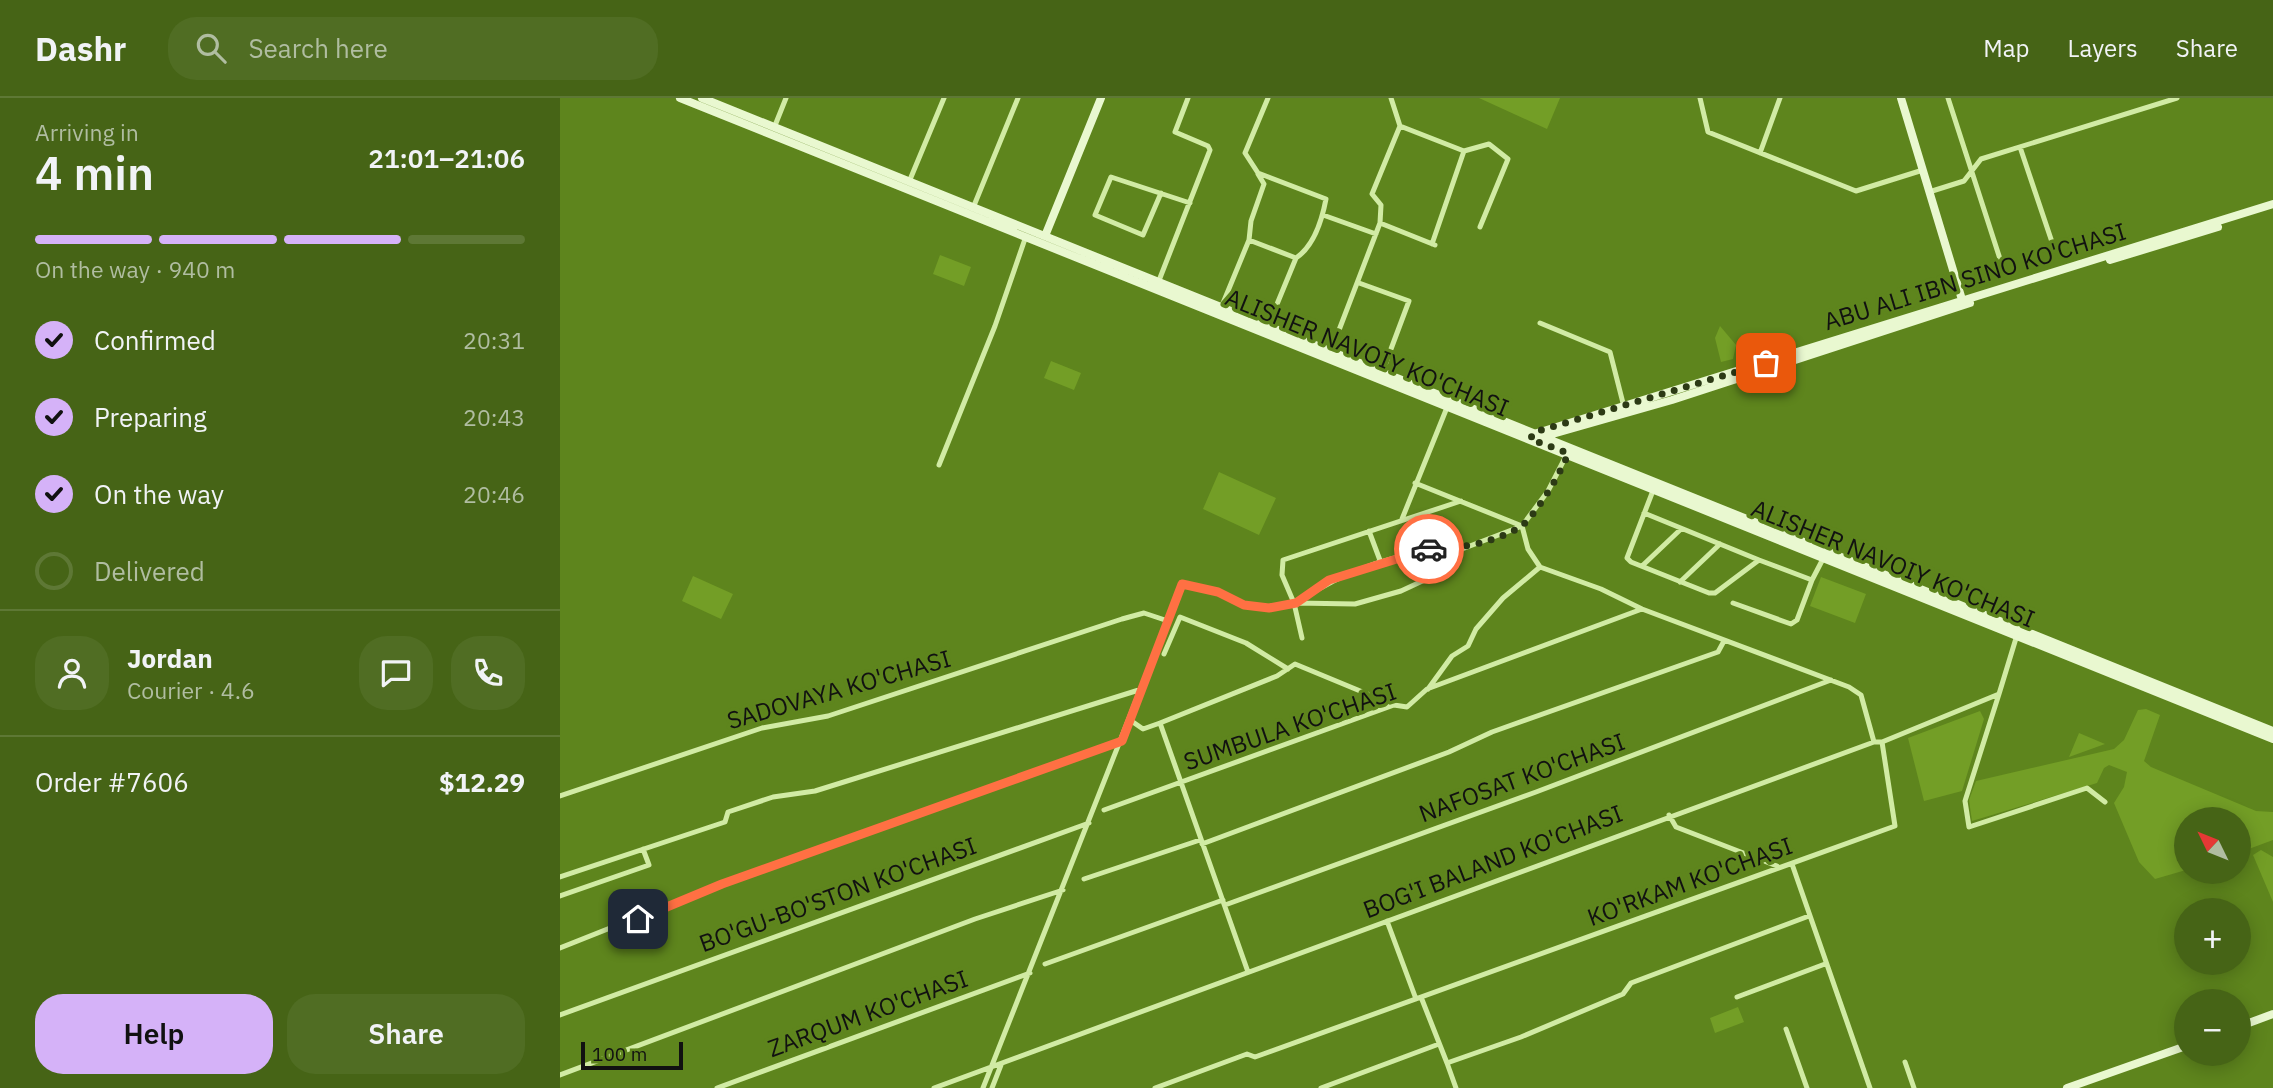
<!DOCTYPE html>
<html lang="en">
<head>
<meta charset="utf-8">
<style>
  body { margin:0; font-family:"IBM Plex Sans",sans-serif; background:#506d23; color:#f1f3f6; height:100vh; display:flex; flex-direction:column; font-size:26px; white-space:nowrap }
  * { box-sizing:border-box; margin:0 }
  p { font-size:23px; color:#b0bda1 }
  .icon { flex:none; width:38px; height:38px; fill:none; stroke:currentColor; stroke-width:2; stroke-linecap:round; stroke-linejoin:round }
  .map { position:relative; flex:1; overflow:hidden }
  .panel { display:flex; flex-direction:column; background:#466416; width:560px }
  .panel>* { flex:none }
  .needle { width:46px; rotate:313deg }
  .tools { position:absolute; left:1614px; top:709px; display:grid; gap:14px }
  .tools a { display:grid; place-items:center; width:77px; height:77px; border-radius:50%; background:#466416; box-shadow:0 4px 18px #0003; font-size:35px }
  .scale { position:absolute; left:21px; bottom:18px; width:102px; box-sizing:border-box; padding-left:7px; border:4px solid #111; border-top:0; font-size:19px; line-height:24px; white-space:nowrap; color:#111; -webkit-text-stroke:5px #5e851d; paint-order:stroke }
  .pin { position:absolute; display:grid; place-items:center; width:60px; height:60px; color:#fff; margin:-30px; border-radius:14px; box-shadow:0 4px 10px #0006 }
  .courier { position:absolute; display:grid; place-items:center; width:70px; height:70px; margin:-35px; border:5px solid #ff7043; border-radius:50%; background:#fff; color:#222; box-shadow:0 2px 9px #0007 }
  .headline em { font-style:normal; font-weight:600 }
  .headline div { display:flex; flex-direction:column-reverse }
  .headline { display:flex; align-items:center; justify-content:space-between; height:119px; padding:0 35px }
  h1 { font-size:46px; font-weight:600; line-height:52px }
  .bar { display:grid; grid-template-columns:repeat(4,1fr); gap:10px 7px; align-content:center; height:84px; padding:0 35px }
  .bar i { height:9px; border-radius:5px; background:#5e7835 }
  .bar .selected { background:#d5b2f8 }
  .bar p { grid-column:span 4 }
  .line { display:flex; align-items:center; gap:18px; padding:0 35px; border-top:2px solid #5e7835 }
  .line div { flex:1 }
  .round { display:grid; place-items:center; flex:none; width:74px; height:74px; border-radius:28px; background:#506d23 }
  ol { padding:0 35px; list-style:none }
  li { display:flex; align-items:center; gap:21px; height:77px }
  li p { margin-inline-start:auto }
  li .icon { padding:7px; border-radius:50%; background:#d5b2f8; color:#111; stroke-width:4 }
  li:last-child { color:#b0bda1 }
  li i { width:38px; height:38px; border:4px solid #5e7835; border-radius:50% }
  .button { display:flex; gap:14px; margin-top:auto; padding:14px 35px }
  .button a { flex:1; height:80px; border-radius:28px; background:#d5b2f8; color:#111; font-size:28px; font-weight:600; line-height:80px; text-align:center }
  .button a+a { background:#506d23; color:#f1f3f6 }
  header { display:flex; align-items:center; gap:42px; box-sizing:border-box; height:98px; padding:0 35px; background:#466416; border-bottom:2px solid #5e7835 }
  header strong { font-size:33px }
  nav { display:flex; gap:38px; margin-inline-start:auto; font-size:24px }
  .search { width:490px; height:63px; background:#506d23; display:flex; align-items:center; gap:18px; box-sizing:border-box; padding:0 24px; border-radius:28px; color:#b0bda1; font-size:26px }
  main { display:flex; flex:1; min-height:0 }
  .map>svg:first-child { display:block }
  .green { fill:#739e26 }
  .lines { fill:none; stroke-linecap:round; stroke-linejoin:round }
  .street { stroke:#d1eba4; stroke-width:5 }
  .secondary { stroke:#e9f8d0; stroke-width:8 }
  .done { stroke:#2c3a15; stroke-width:7; stroke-dasharray:0 12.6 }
  .route { stroke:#ff7043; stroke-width:9 }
  .labels { text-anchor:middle; stroke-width:7; stroke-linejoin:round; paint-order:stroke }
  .street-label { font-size:24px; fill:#111; stroke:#5e851d }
</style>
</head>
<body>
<header>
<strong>Dashr</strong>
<div class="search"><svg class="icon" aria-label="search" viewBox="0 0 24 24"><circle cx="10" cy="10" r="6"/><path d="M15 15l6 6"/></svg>Search here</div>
<nav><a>Map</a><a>Layers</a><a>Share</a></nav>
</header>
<main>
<section class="panel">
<div class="headline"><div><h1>4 min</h1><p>Arriving in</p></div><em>21:01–21:06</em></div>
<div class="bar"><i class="selected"></i><i class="selected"></i><i class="selected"></i><i></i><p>On the way · 940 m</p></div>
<ol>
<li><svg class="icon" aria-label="check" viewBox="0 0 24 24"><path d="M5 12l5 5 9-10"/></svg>Confirmed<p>20:31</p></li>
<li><svg class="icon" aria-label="check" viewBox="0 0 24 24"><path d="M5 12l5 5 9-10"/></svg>Preparing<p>20:43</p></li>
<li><svg class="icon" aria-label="check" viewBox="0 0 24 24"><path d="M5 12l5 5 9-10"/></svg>On the way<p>20:46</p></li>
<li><i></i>Delivered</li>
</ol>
<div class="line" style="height:126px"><a class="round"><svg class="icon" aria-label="person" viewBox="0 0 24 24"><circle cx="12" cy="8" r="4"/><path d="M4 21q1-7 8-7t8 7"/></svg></a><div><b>Jordan</b><p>Courier · 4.6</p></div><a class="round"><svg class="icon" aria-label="chat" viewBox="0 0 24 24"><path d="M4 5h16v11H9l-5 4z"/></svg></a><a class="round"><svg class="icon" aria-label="phone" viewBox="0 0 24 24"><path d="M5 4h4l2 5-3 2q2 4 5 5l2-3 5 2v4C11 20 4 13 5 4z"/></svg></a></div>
<div class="line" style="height:91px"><div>Order #7606</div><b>$12.29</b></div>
<div class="button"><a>Help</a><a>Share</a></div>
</section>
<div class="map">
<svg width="1713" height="990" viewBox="0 0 1713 990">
  <rect width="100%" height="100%" fill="#5e851d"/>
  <path class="green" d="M919 0H1000L987 31Z
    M380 157 411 169 404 188 373 176Z
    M1160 228 1176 247 1173 261 1161 264 1155 240Z
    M491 263 521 275 514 292 484 280Z
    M659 374 716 400 699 437 643 411Z
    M133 478 173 496 161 521 122 503Z
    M1261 479 1306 496 1295 525 1250 508Z
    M1586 611 1600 617 1584 663 1591 669 1696 713 1713 714V742L1678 755V721H1626V772L1595 781 1579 764 1554 705 1564 689 1567 674 1549 667 1544 670 1537 685 1412 723 1409 702 1416 683 1554 651 1564 642 1578 612Z
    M1420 613 1424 621 1402 693 1364 703 1348 640Z
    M1519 635 1545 646 1509 659Z
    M1701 752 1713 759V804L1693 757Z
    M1178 909 1184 924 1155 935 1150 920Z"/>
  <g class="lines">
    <path class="street" d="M831 0 840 28
      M1140 0 1148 34 1296 93 1363 72
      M1388 0 1441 164
      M840 28 904 53
      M214 30 226 0
      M1460 49 1494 150
      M904 53 929 46 948 61 920 129
      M1200 55 1220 0
      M349 84 384 0
      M1369 94 1404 83 1421 61 1617 0
      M601 95 583 137 535 117 551 79 630 105
      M413 110 458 0
      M763 117 816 136
      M820 125 875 147
      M689 142 736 160
      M872 146 904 53
      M598 185 650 52 648 48 615 34 628 0
      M799 185 849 203 822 275
      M661 210 689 142 691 123 704 86 698 76
      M980 225 1050 254 1064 309
      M708 228 736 160C754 148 762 122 766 101L698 75 685 55 708 0
      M771 253 820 125 821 107 812 96 840 28
      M1007 356 988 393 962 428 968 451 980 469 1041 491 1082 511 1289 589 1301 597 1314 644
      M379 367 435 228 466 138
      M855 385 962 428
      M1094 390 1067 460 1071 464 1149 495H1155L1199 462 1252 482 1265 457
      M1084 415 1199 462
      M842 421 888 307
      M809 433 821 465
      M1082 468 1121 431
      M1120 484 1160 446
      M736 505C785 472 843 451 902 451
      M1173 505 1231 526 1237 522 1252 482
      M742 540 734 505 722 477 723 462 901 403
      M604 556 620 519 686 545 728 571
      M868 591 892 558 908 548 916 531 943 500 980 469
      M1439 596 1405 703 1409 729 1527 690 1545 704
      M570 622 583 631 600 625 688 874
      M600 625 717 578 735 566 834 607
      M0 698 202 630 268 618 562 521 584 515 608 523
      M544 712 834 607 847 609 867 591 1082 511
      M1109 717 1116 729 1217 768
      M642 746 889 654 932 634 1158 554 1164 543
      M1232 766 1310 990
      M0 779 165 724 168 714 213 699 255 693 582 591
      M524 781 640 742
      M0 798 89 767 83 751
      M665 807 976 694 1271 582
      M827 823 856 901
      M0 850 161 786 562 643
      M485 866 663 802
      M861 899 887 965 961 939 1063 896 1071 885 1249 818
      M1177 899 1265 866
      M0 917 529 725
      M1226 931 1247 990
      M1345 964 1354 990
      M887 965 896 990
      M0 977 415 821 503 792
      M157 990 470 875
      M374 990 1314 644H1322L1439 596 1457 537
      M423 990 622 486 658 494 684 507 709 510 736 505 795 506 841 493 871 479 902 451 962 428
      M432 990 441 967
      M595 990 687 956 695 959 1335 728 1322 644
      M761 990 879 946"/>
    <path class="secondary" d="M120 0 1713 641
      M142 0 1713 633
      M1341 0 1403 205
      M485 138 541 0
      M1550 162 1658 129
      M974 336 1713 106
      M982 339 1112 302 1410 205
      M1678 929 1713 916
      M1507 990 1626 948"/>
  </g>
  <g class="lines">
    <path class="done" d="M869 451C900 451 933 445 960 429 974 420 1003 372 1008 355L970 341 975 334 1206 265"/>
    <path class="route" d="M78 821 162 786 562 643 622 486 658 494 684 507 709 510 736 505 769 482 869 451"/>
  </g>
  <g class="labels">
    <g class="street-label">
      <text transform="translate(1415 179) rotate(-17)" y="8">ABU ALI IBN SINO KO'CHASI</text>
      <text transform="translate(807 255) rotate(22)" y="8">ALISHER NAVOIY KO'CHASI</text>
      <text transform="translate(1333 466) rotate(22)" y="8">ALISHER NAVOIY KO'CHASI</text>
      <text transform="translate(279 592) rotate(-16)" y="8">SADOVAYA KO'CHASI</text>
      <text transform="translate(730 629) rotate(-19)" y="8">SUMBULA KO'CHASI</text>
      <text transform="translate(962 680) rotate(-20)" y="8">NAFOSAT KO'CHASI</text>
      <text transform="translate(933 764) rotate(-21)" y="8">BOG'I BALAND KO'CHASI</text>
      <text transform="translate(1130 784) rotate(-20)" y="8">KO'RKAM KO'CHASI</text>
      <text transform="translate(278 797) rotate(-20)" y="8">BO'GU-BO'STON KO'CHASI</text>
      <text transform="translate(308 916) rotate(-20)" y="8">ZARQUM KO'CHASI</text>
    </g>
  </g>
</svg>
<div class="tools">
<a><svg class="needle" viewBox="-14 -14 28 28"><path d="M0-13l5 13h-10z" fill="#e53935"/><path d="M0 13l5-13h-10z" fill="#b0bda1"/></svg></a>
<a>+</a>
<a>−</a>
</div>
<div class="scale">100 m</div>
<div class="pin" style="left:1206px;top:265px;background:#ea580c"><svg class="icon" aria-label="bag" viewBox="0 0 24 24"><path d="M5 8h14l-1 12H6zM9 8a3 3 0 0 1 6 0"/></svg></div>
<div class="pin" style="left:78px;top:821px;background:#1f2937"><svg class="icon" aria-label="home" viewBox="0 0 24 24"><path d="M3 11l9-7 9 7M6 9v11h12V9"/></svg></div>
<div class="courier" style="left:869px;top:451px"><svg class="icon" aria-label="car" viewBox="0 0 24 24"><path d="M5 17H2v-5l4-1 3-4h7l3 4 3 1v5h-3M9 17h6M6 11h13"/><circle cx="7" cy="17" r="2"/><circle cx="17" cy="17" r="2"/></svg></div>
</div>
</main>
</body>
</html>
